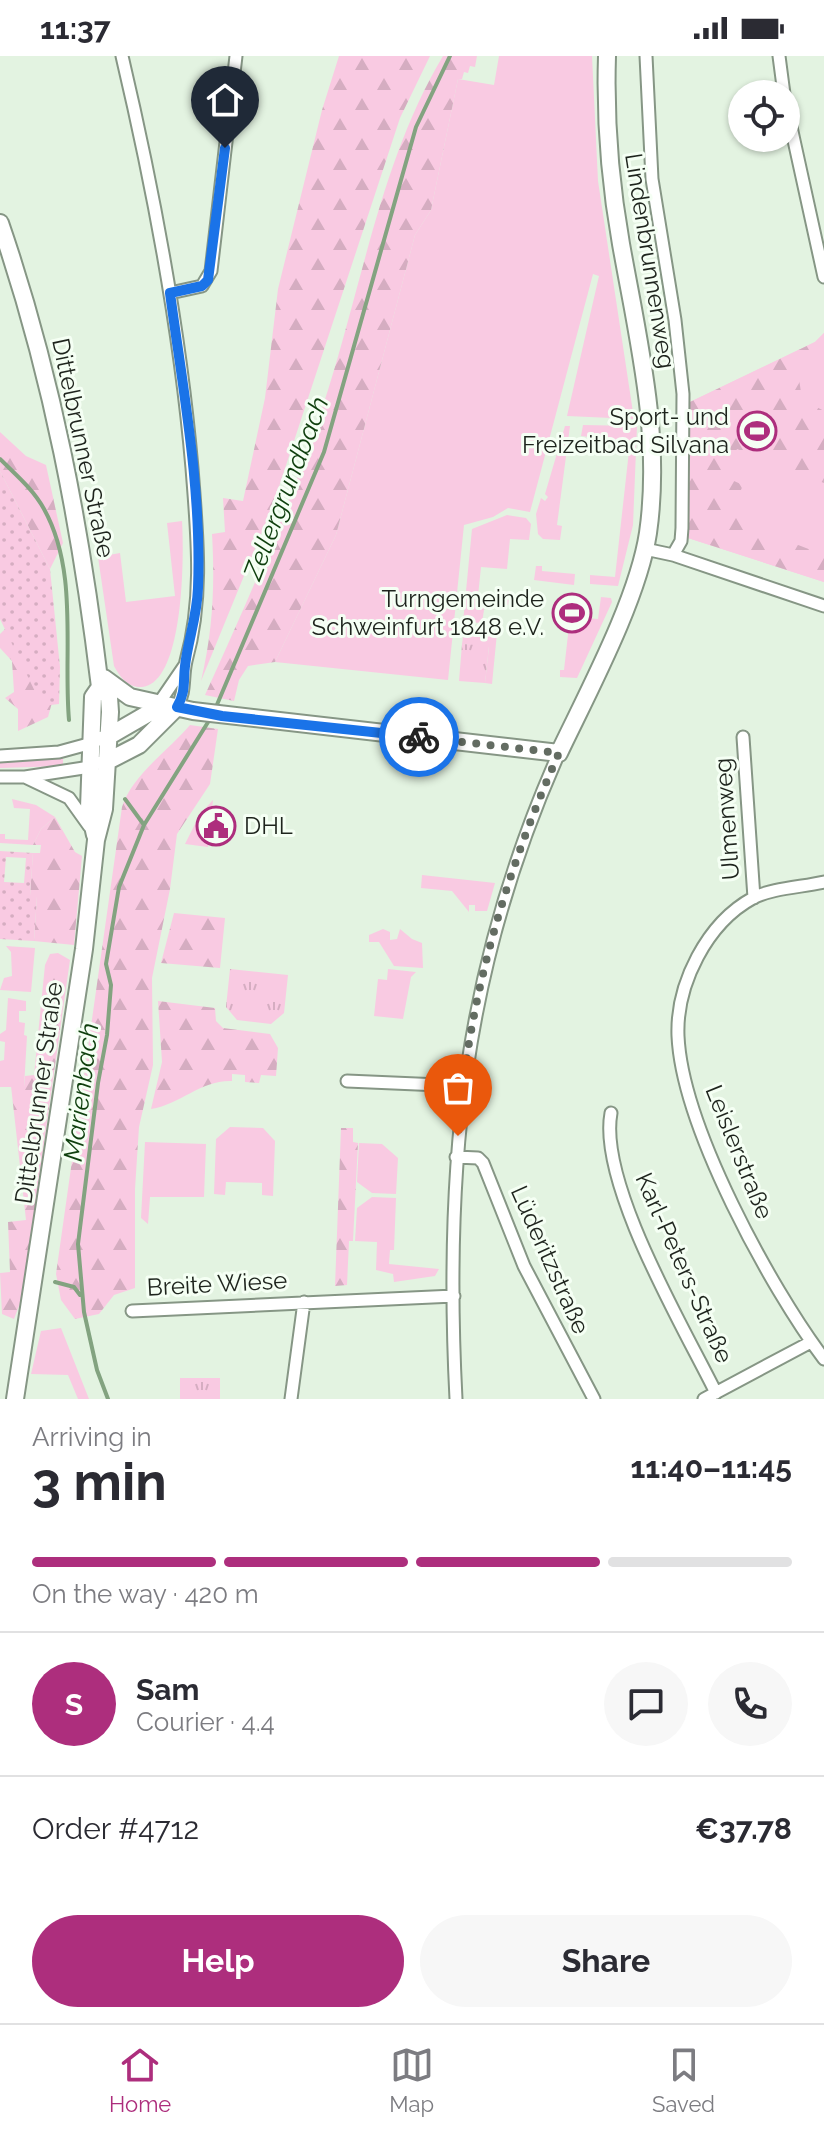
<!DOCTYPE html>
<html lang="en">
<head>
<meta charset="utf-8">
<style>
  body { margin:0; font-family:Raleway,sans-serif; background:#f7f7f7; color:#2b2b33; height:100vh; display:flex; flex-direction:column; font-size:30px; white-space:nowrap }
  * { box-sizing:border-box; margin:0 }
  p { font-size:26px; color:#7c7c81 }
  .icon { flex:none; width:44px; height:44px; fill:none; stroke:currentColor; stroke-width:2; stroke-linecap:round; stroke-linejoin:round }
  .map { position:relative; height:1343px; overflow:hidden }
  .details { display:flex; flex-direction:column; background:#fff; flex:1 }
  .details>* { flex:none }
  .fabs { position:absolute; left:728px; top:24px; display:grid; gap:16px }
  .fabs a { display:grid; place-items:center; width:72px; height:72px; border-radius:50%; background:#fff; box-shadow:0 2px 6px #0004; font-size:40px }
  .pin { position:absolute; display:grid; place-items:center; width:68px; height:68px; color:#fff; margin:-82px -34px; border-radius:50% 50% 50% 0; rotate:-45deg; box-shadow:0 0 8px #0007 }
  .pin .icon { rotate:45deg }
  .courier { position:absolute; display:grid; place-items:center; width:80px; height:80px; margin:-40px; border:6px solid #1a73e8; border-radius:50%; background:#fff; color:#222; box-shadow:0 2px 10px #0007 }
  .headline em { font-style:normal; font-weight:700 }
  .headline div { display:flex; flex-direction:column-reverse }
  .headline { display:flex; align-items:center; justify-content:space-between; height:136px; padding:0 32px }
  h1 { font-size:52px; font-weight:700; line-height:60px }
  .bar { display:grid; grid-template-columns:repeat(4,1fr); gap:12px 8px; align-content:center; height:96px; padding:0 32px }
  .bar i { height:10px; border-radius:6px; background:#e1e1e2 }
  .bar .selected { background:#ad2e7d }
  .bar p { grid-column:span 4 }
  .line { display:flex; align-items:center; gap:20px; padding:0 32px; border-top:2px solid #e1e1e2 }
  .line div { flex:1 }
  .round { display:grid; place-items:center; flex:none; width:84px; height:84px; border-radius:42px; background:#f7f7f7 }
  .primary-button { display:flex; gap:16px; margin-top:auto; padding:16px 32px }
  .primary-button a { flex:1; height:92px; border-radius:48px; background:#ad2e7d; color:#fff; font-size:32px; font-weight:700; line-height:92px; text-align:center }
  .primary-button a+a { background:#f7f7f7; color:#2b2b33 }
  .status { display:flex; justify-content:space-between; align-items:center; height:56px; padding:0 40px; background:#fff; direction:ltr }
  .status svg { height:22px; fill:currentColor }
  .dock { display:flex; justify-content:space-around; align-items:center; height:112px; border-top:2px solid #e1e1e2; background:#fff; font-size:22px; color:#7c7c81 }
  .dock a { display:grid; justify-items:center; gap:4px }
  .dock .selected { color:#ad2e7d }
  .map>svg:first-child { display:block }
  .grass { fill:#f9cae2 }
  .forest { fill:url(#forest-firs) }
  .park { fill:url(#park-tufts) }
  .garden { fill:url(#garden-dots); fill-rule:evenodd }
  .lines { fill:none; stroke-linecap:round; stroke-linejoin:round }
  .stream { stroke:#83a380; stroke-width:4 }
  .street-casing { stroke:#869685; stroke-width:15 }
  .secondary-casing { stroke:#869685; stroke-width:20 }
  .street { stroke:#fff; stroke-width:11 }
  .secondary { stroke:#fff; stroke-width:16 }
  .done { stroke:#636c62; stroke-width:8; stroke-dasharray:0 14.4 }
  .route { stroke:#1a73e8; stroke-width:10 }
  .labels { text-anchor:middle; stroke-width:6; stroke-linejoin:round; paint-order:stroke }
  .street-label { font-size:24px; fill:#1e241d; stroke:#f5fff4 }
  .poi-label { font-size:24px; fill:#1e241d; stroke:#f5fff4; text-anchor:end }
  .water-label { font-size:26px; font-style:italic; fill:#0e3e0d; stroke:#f5fff4 }
</style>
</head>
<body>
<div class="status"><b>11:37</b><svg viewBox="0 0 49 12"><path d="M0 12V9h3v3zM5 12V6h3v6zM10 12V3h3v9zM15 12V0h3v12zM26 1h20v11H26zM47 4h2v5h-2z"/></svg></div>
<div class="map">
<svg width="824" height="1343" viewBox="0 0 824 1343">
  <defs>
    <pattern id="forest-firs" width="22" height="20" patternUnits="userSpaceOnUse" patternTransform="scale(2)"><rect width="22" height="20" fill="#f9cae2"/><path d="M5 1l3.5 6h-7zM16 11l3.5 6h-7z" fill="#d5adc1"/></pattern>
    <pattern id="park-tufts" width="24" height="20" patternUnits="userSpaceOnUse" patternTransform="scale(2)"><rect width="24" height="20" fill="#f9cae2"/><path d="M3 7l-1-3M5 7V3M7 7l1-3M15 17l-1-3M17 17v-4M19 17l1-3" fill="none" stroke="#d5adc1"/></pattern>
    <pattern id="garden-dots" width="8" height="8" patternUnits="userSpaceOnUse" patternTransform="scale(2)"><rect width="8" height="8" fill="#f9cae2"/><path d="M2 2h.1M6 6h.1" fill="none" stroke="#d5adc1" stroke-width="1.8" stroke-linecap="round"/></pattern>
  </defs>
  <rect width="100%" height="100%" fill="#e3f3e1"/>
  <path class="grass" d="M499 0H592L598 125 634 363 567 360 599 220 593 218 530 456 508 452 493 461 464 469 448 624 275 606 336 479 415 179 431 154 458 23 494 29Z
    M824 277V526L688 482V467L690 346 815 286Z
    M583 369 637 370 633 469 618 530 590 528V519L615 521 630 386 581 380Z
    M565 370H570L557 469 562 470 560 484 543 483 538 478 536 458 541 442 545 445 548 441 545 438Z
    M507 459 526 462 531 468 529 484 510 483 507 513 481 511 478 540 509 544 508 549 485 547 482 567 463 566 472 473Z
    M182 465C184 495 185 627 142 631 128 632 120 621 114 610L98 501 120 497 126 546 175 540 167 467Z
    M536 510H542V515L575 518 574 529 534 524Z
    M601 541 611 542 612 546 577 622 560 621V614H564L569 570H577L578 561 598 563Z
    M464 574 497 577 492 628 485 627 489 591 462 588Z
    M63 701V710L0 712V707Z
    M12 743 36 749 55 761 41 773 33 789 0 787V778H5V783L28 784 30 753 14 752Z
    M213 744 208 791 185 788 200 758Z
    M422 819 495 827 487 855H475V849H469V856L452 835 421 832Z
    M383 873 390 876V884L397 883 400 873 412 883 422 887 423 912 394 910 379 886H369V879Z
    M6 890 35 892 31 936 0 934 4 922 12 920 11 896Z
    M388 913 416 916 411 921 403 963 374 960 378 923 387 924Z
    M8 942 26 945V955H19V966L25 967 24 979 27 980 24 1031H0V1005L4 1004 5 986 0 985V978L6 974Z
    M230 1071 263 1072 275 1085 273 1140 262 1139V1127L226 1126 225 1139 214 1138 216 1083Z
    M145 1086 206 1088 204 1141H150L148 1168 141 1162Z
    M359 1087 382 1088 398 1102 396 1138 372 1137 357 1126Z
    M372 1141 396 1142 394 1194H390L389 1208 439 1213 435 1220 394 1226 393 1218 376 1214 377 1186 355 1185 357 1152Z
    M61 1272 87 1338 89 1343H78L68 1319 31 1318 41 1275Z"/>
  <path class="forest" d="M339 0H430L400 62 273 449 201 625C213 574 215 529 212 478L225 476 223 442 243 445 265 342 278 233 322 54Z
    M443 0H477L475 11 470 10 468 17 464 16 462 23H458L431 154 415 179 336 479 275 606 248 610 239 624 234 645 205 639C250 540 295 438 328 334 363 223 383 100 443 0Z
    M824 277V290L799 323 802 343 824 355V427L737 393 725 421 743 429 734 451 743 456 739 466 824 499V526L688 482V467L690 346 815 286Z
    M0 376 26 400 46 409 63 487 50 513 0 415Z
    M12 566 53 643 48 661 18 675V653L5 642 14 636 12 605 0 592V578Z
    M190 669 218 673 210 728 177 778 170 833 152 922 153 1009 139 1071 135 1133V1232L114 1239 99 1258 75 1263 61 1244 56 1218 122 751C132 719 169 694 190 669Z
    M55 761 75 796 82 800 74 889 34 885 37 841 30 840 33 797H40L41 789H33L41 773Z
    M174 857 225 862 220 912 161 907Z
    M58 897 70 904 22 1242 14 1263 2 1258 0 1217 10 1216 8 1166 26 1164 11 1030 24 1031 25 1020 34 1019 45 909 50 898Z
    M158 945 215 952 216 965 223 972 270 978 278 992 276 1020 261 1019 259 1027 245 1026V1019L232 1018V1025C200 1024 182 1048 151 1053L162 1006Z
    M341 1072H353V1086L358 1087 353 1185H349L347 1229 335 1230Z"/>
  <path class="park" d="M462 588 489 590 485 627 459 625Z
    M230 913 288 919 284 957 271 968 237 964 226 951Z
    M180 1322H220V1343H180Z"/>
  <path class="garden" d="M0 415 50 513 60 611 59 648 42 650 0 563Z
    M0 795 33 797 30 839 37 840 34 885 0 883ZM6 801 26 802 24 827 4 826Z"/>
  <g class="lines">
    <path class="stream" d="M0 403C16 419 33 433 44 453 79 516 63 596 69 664
      M216 651 324 396 416 71 450 0
      M144 769 210 663
      M55 1226 74 1231 80 1239
      M108 1343 97 1314 84 1256 78 1188 98 1027 107 979 111 929 106 908 119 831 144 769 125 743"/>
    <g class="street-casing">
      <path id="street" d="M122 0C154 136 180 273 192 412 197 478 204 541 186 605 182 622 186 635 177 651
        M646 0 652 123 675 264 683 338 682 472 681 485 673 499
        M779 0 784 38
        M786 48 824 221
        M170 237 202 230 211 215 236 0
        M645 493 673 499 824 550
        M159 647 185 609
        M743 681 754 842
        M0 700 59 696 92 687
        M0 721H25L90 711
        M25 721 69 742 89 770
        M824 826C803 831 772 832 753 842 707 867 676 928 678 980 682 1070 770 1231 824 1303
        M347 1025 463 1030
        M611 1057C598 1127 684 1272 716 1337
        M456 1101 478 1102 483 1107 524 1210 594 1343
        M132 1255 454 1240
        M291 1343 304 1246
        M456 1343C444 1110 463 912 559 697
        M704 1343 811 1286"/>
    </g>
    <g class="secondary-casing">
      <path id="secondary" d="M0 167C52 318 81 473 100 631L109 641 110 656 104 753 96 784 84 893 15 1343
        M104 622 130 641 193 655 559 697C588 636 638 543 648 477 662 380 638 283 621 188 610 126 605 63 607 0
        M104 683 149 657 159 647
        M104 707 139 689 177 651
        M95 779 89 752 93 641 100 631"/>
    </g>
    <use href="#street" class="street"/>
    <use href="#secondary" class="secondary"/>
  </g>
  <g class="lines">
    <path class="done" d="M419 681 559 697C505 818 467 947 458 1080"/>
    <path class="route" d="M225 92 208 224 202 230 170 237C183 334 202 434 198 532 197 561 188 584 185 610 183 626 186 636 177 651L222 660 419 681"/>
  </g>
  <defs>
    <g id="stadium-ring" transform="scale(2)"><circle r="9.5" fill="#f5fff4" stroke="#ad2e7d" stroke-width="1.5"/><path d="M0-5a6.5 5 0 1 0 0 10a6.5 5 0 1 0 0-10ZM-3.5-1.8h7v3.6h-7Z" fill="#ad2e7d"/></g>
    <g id="civic-ring" transform="scale(2)"><circle r="9.5" fill="#f5fff4" stroke="#ad2e7d" stroke-width="1.5"/><path d="M-.6-6.5H3V-4.5H.6V-3L4-1V1h2V6H-6V1h2V-1L-.6-3ZM-1.2 2.5V6h2.4V2.5Z" fill="#ad2e7d"/></g>
  </defs>
  <g fill-rule="evenodd">
    <use href="#stadium-ring" x="757" y="375"/>
    <use href="#stadium-ring" x="572" y="557"/>
    <use href="#civic-ring" x="216" y="770"/>
  </g>
  <g class="labels">
    <g class="street-label">
      <text transform="translate(650 205) rotate(81)" y="8">Lindenbrunnenweg</text>
      <text transform="translate(83 392) rotate(78)" y="8">Dittelbrunner Straße</text>
      <text transform="translate(727 763) rotate(-94)" y="8">Ulmenweg</text>
      <text transform="translate(39 1037) rotate(-82)" y="8">Dittelbrunner Straße</text>
      <text transform="translate(739 1096) rotate(68)" y="8">Leislerstraße</text>
      <text transform="translate(550 1204) rotate(66)" y="8">Lüderitzstraße</text>
      <text transform="translate(684 1212) rotate(66)" y="8">Karl-Peters-Straße</text>
      <text transform="translate(217 1228) rotate(-3)" y="8">Breite Wiese</text>
    </g>
    <g class="poi-label">
      <text x="729" y="369">Sport- und<tspan x="729" dy="28">Freizeitbad Silvana</tspan></text>
      <text x="544" y="551">Turngemeinde<tspan x="544" dy="28">Schweinfurt 1848 e.V.</tspan></text>
      <text x="244" y="778" text-anchor="start">DHL</text>
    </g>
    <g class="water-label">
      <text transform="translate(286 432) rotate(-69)" y="9">Zellergrundbach</text>
      <text transform="translate(81 1036) rotate(-83)" y="9">Marienbach</text>
    </g>
  </g>
</svg>
<div class="fabs">
<a><svg class="icon" aria-label="locate" viewBox="0 0 24 24"><circle cx="12" cy="12" r="6"/><path d="M12 2v4M12 18v4M2 12h4M18 12h4"/></svg></a>
</div>
<div class="pin" style="left:458px;top:1080px;background:#ea580c"><svg class="icon" aria-label="bag" viewBox="0 0 24 24"><path d="M5 8h14l-1 12H6zM9 8a3 3 0 0 1 6 0"/></svg></div>
<div class="pin" style="left:225px;top:92px;background:#1f2937"><svg class="icon" aria-label="home" viewBox="0 0 24 24"><path d="M3 11l9-7 9 7M6 9v11h12V9"/></svg></div>
<div class="courier" style="left:419px;top:681px"><svg class="icon" aria-label="bike" viewBox="0 0 24 24"><circle cx="6" cy="16" r="4"/><circle cx="18" cy="16" r="4"/><path d="M6 16l4-8h5l3 8M10 8l3 8H6M13 5h3"/></svg></div>
</div>
<section class="details">
<div class="headline"><div><h1>3 min</h1><p>Arriving in</p></div><em>11:40–11:45</em></div>
<div class="bar"><i class="selected"></i><i class="selected"></i><i class="selected"></i><i></i><p>On the way · 420 m</p></div>
<div class="line" style="height:144px"><b class="round" style="background:#ad2e7d;color:#fff">S</b><div><b>Sam</b><p>Courier · 4.4</p></div><a class="round"><svg class="icon" aria-label="chat" viewBox="0 0 24 24"><path d="M4 5h16v11H9l-5 4z"/></svg></a><a class="round"><svg class="icon" aria-label="phone" viewBox="0 0 24 24"><path d="M5 4h4l2 5-3 2q2 4 5 5l2-3 5 2v4C11 20 4 13 5 4z"/></svg></a></div>
<div class="line" style="height:104px"><div>Order #4712</div><b>€37.78</b></div>
<div class="primary-button"><a>Help</a><a>Share</a></div>
</section>
<nav class="dock">
<a class="selected"><svg class="icon" aria-label="home" viewBox="0 0 24 24"><path d="M3 11l9-7 9 7M6 9v11h12V9"/></svg>Home</a>
<a><svg class="icon" aria-label="map" viewBox="0 0 24 24"><path d="M3 6l6-2 6 2 6-2v14l-6 2-6-2-6 2zM9 4v14M15 6v14"/></svg>Map</a>
<a><svg class="icon" aria-label="saved" viewBox="0 0 24 24"><path d="M7 4h10v16l-5-4-5 4z"/></svg>Saved</a>
</nav>
</body>
</html>
